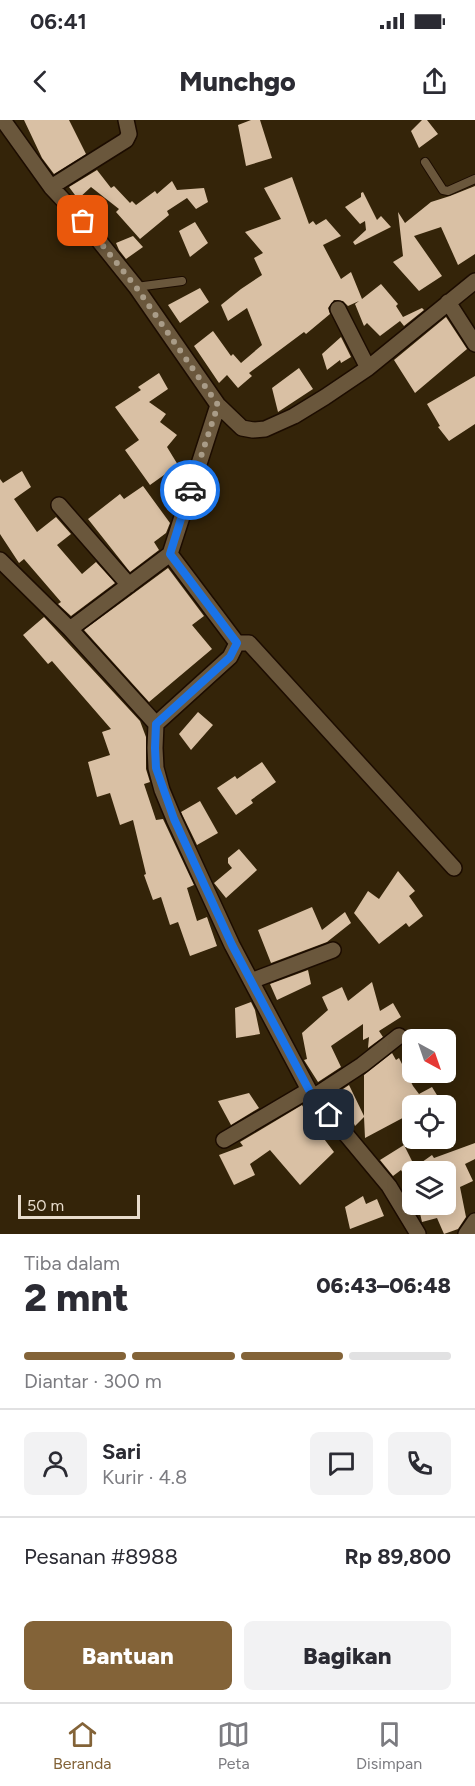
<!DOCTYPE html>
<html lang="id">
<head>
<meta charset="utf-8">
<style>
  body { margin:0; font-family:Figtree,sans-serif; background:#f2f2f3; color:#2b2b33; height:100vh; display:flex; flex-direction:column; font-size:22px; white-space:nowrap }
  * { box-sizing:border-box; margin:0 }
  p { font-size:20px; color:#7c7c81 }
  .icon { flex:none; width:33px; height:33px; fill:none; stroke:currentColor; stroke-width:2; stroke-linecap:round; stroke-linejoin:round }
  .map { position:relative; height:1114px; overflow:hidden }
  .side { display:flex; flex-direction:column; background:#fff; flex:1 }
  .side>* { flex:none }
  .needle { width:39px; rotate:140deg }
  .buttons { position:absolute; left:402px; top:909px; display:grid; gap:12px }
  .buttons a { display:grid; place-items:center; width:54px; height:54px; border-radius:9px; background:#fff; box-shadow:0 3px 15px #0003; font-size:30px }
  .scale { position:absolute; left:18px; bottom:15px; width:122px; box-sizing:border-box; padding-left:6px; border:3px solid #e8dccd; border-top:0; font-size:16px; line-height:21px; white-space:nowrap; color:#e8dccd; -webkit-text-stroke:4px #342409; paint-order:stroke }
  .pin { position:absolute; display:grid; place-items:center; width:51px; height:51px; color:#fff; margin:-26px; border-radius:12px; box-shadow:0 3px 9px #0006 }
  .courier { position:absolute; display:grid; place-items:center; width:60px; height:60px; margin:-30px; border:4px solid #1a73e8; border-radius:50%; background:#fff; color:#222; box-shadow:0 2px 8px #0007 }
  .summary em { font-style:normal; font-weight:800 }
  .summary div { display:flex; flex-direction:column-reverse }
  .summary { display:flex; align-items:center; justify-content:space-between; height:102px; padding:0 24px }
  h1 { font-size:39px; font-weight:800; line-height:45px }
  .bar { display:grid; grid-template-columns:repeat(4,1fr); gap:9px 6px; align-content:center; height:72px; padding:0 24px }
  .bar i { height:8px; border-radius:4px; background:#e1e1e2 }
  .bar .current { background:#836338 }
  .bar p { grid-column:span 4 }
  .line { display:flex; align-items:center; gap:15px; padding:0 24px; border-top:2px solid #e1e1e2 }
  .line div { flex:1 }
  .round { display:grid; place-items:center; flex:none; width:63px; height:63px; border-radius:9px; background:#f2f2f3 }
  .button { display:flex; gap:12px; margin-top:auto; padding:12px 24px }
  .button a { flex:1; height:69px; border-radius:9px; background:#836338; color:#fff; font-size:24px; font-weight:800; line-height:69px; text-align:center }
  .button a+a { background:#f2f2f3; color:#2b2b33 }
  .status { display:flex; justify-content:space-between; align-items:center; height:42px; padding:0 30px; background:#fff; direction:ltr }
  .status svg { height:16px; fill:currentColor }
  header { display:flex; justify-content:space-between; align-items:center; height:78px; padding:0 24px; background:#fff; font-size:27px; font-weight:800 }
  .menu { display:flex; justify-content:space-around; align-items:center; height:84px; border-top:2px solid #e1e1e2; background:#fff; font-size:16px; color:#7c7c81 }
  .menu a { display:grid; justify-items:center; gap:3px }
  .menu .current { color:#836338 }
  .map>svg:first-child { display:block }
  .building { fill:#d9c0a4 }
  .lines { fill:none; stroke-linecap:round; stroke-linejoin:round }
  .lane-casing { stroke:#1c0c00; stroke-width:10 }
  .street-casing { stroke:#1c0c00; stroke-width:18 }
  .lane { stroke:#6a573c; stroke-width:8 }
  .street { stroke:#6a573c; stroke-width:15 }
  .done { stroke:#a99c88; stroke-width:6; stroke-dasharray:0 10.8 }
  .route { stroke:#1a73e8; stroke-width:8 }
</style>
</head>
<body>
<div class="status"><b>06:41</b><svg viewBox="0 0 49 12"><path d="M0 12V9h3v3zM5 12V6h3v6zM10 12V3h3v9zM15 12V0h3v12zM26 1h20v11H26zM47 4h2v5h-2z"/></svg></div>
<header><svg class="icon" aria-label="back" viewBox="0 0 24 24"><path d="M15 5l-7 7 7 7"/></svg>Munchgo<svg class="icon" aria-label="share" viewBox="0 0 24 24"><path d="M12 15V3M7 8l5-5 5 5M5 13v7h14v-7"/></svg></header>
<div class="map">
<svg width="475" height="1114" viewBox="0 0 475 1114">
  <rect width="100%" height="100%" fill="#342409"/>
  <path class="building" d="M24 0H69L86 34 54 54 42 38Z
    M251 0H260L272 38 246 46 238 5Z
    M422 0H427L438 14 419 28 411 11Z
    M97 50 111 68 114 66 130 83 132 81 136 85 155 71 157 74 172 61 177 70 204 68 208 82 196 89 187 78 167 91 169 95 140 119 116 92 119 89 91 67 78 79 69 67Z
    M292 57 309 104 313 101 316 105 326 99 341 116 323 125 341 159 351 152 362 179 381 164 398 184 396 186 403 197 422 188 424 190 404 206 400 201 380 216 367 203 364 206 355 184 359 181 348 186 343 181 334 180 328 188 330 194 306 214 304 212 249 253 252 256 238 268 227 255 219 263 194 226 213 211 231 236 233 234 241 243 262 225 247 188 228 201 221 185 241 169 262 155 254 138 263 133 245 112 281 99 264 68Z
    M475 66V134L458 145 441 107 414 116 442 156 419 171 393 142 403 136 398 92 405 103 431 82 450 76Z
    M363 72 377 100 381 96 391 107 355 125 353 122 366 110 365 101 360 104 345 87 361 77V73Z
    M195 102 208 123 190 137 179 111Z
    M133 116 143 127 126 139 119 130 116 123Z
    M200 168 209 182 180 203 168 185Z
    M446 197 467 229 415 273 394 240Z
    M341 217 351 237 341 243 340 240 327 250 322 234Z
    M299 248 313 269 278 292 272 268Z
    M159 253 168 269 149 282 166 294 160 302 177 315 167 327 178 345 150 365 125 330 139 320 115 287 141 270 138 267Z
    M475 256V304L449 321 438 307 440 306 427 284Z
    M22 351 31 367 14 379 37 412 56 397 71 414 57 425 82 454 96 442 115 463 71 496 58 484 61 482 24 439 19 443 0 414V359L3 363Z
    M143 366 170 403 166 413 154 422 159 430 130 452 88 399 120 374 124 379Z
    M168 448 204 496 192 505 212 529 149 582 84 510Z
    M44 497 140 601 146 617V649L150 662 144 664 156 700 163 699 194 765 187 768 197 801 207 797 217 826 190 836 178 802 170 805 161 777 153 780 144 755 146 754 133 700 120 705 110 673 97 677 88 642 110 635 102 612 111 609 52 541 48 544 23 515Z
    M198 592 213 605 191 630 179 614Z
    M262 642 276 662 251 680 253 683 236 695 217 668 235 656 237 659Z
    M200 681 218 713 197 725 181 692Z
    M239 729 257 750 226 778 214 763 232 748 228 743V738Z
    M398 751 415 771 409 776 423 796 409 807 406 803 379 824 354 793 368 771 379 779Z
    M312 787 322 810 345 792 351 803 327 822 271 843 258 810Z
    M308 850 311 864 277 880 270 864Z
    M372 862 380 891 393 883 401 897 379 911 383 917 368 928 369 917 363 920V904L331 926 341 947 318 962 304 940 307 939 302 913 328 890 322 877 342 867 348 881Z
    M251 882 255 890 260 914 236 918 235 888Z
    M392 933 396 940 399 938 413 966 419 974 432 967 440 980 429 986H412V993L365 1018 364 997 355 1006 340 971 349 965 364 996V955Z
    M249 973 259 988 231 1005 218 981Z
    M302 985 315 1007 334 1032 300 1065 270 1030 250 1044 255 1055 234 1065 219 1035 243 1026 240 1022Z
    M475 1023V1039L465 1044 473 1061 460 1067 466 1097 458 1109 444 1114 437 1098 422 1102 419 1089 432 1084H446V1052H412V1069L401 1050 393 1056 380 1040 404 1025 415 1047 432 1035 434 1038Z
    M363 1076 366 1084 377 1079 384 1096 350 1109 345 1087Z"/>
  <g class="lines">
    <g class="lane-casing">
      <path id="lane" d="M425 42 443 70 448 71 475 59
        M136 167 182 161"/>
    </g>
    <g class="street-casing">
      <path id="street" d="M3 0 51 67 83 101 136 167 218 285 242 308 253 310 265 309 294 296 325 277 368 248 475 161
        M51 67 126 20 129 14 126 0
        M448 182 475 224
        M338 189 368 248
        M59 385 129 465
        M0 440 70 509 156 604 155 628 156 648 162 670 174 699 232 825 309 970 389 1066 418 1114
        M70 509 170 434
        M237 523H249L454 748
        M156 604 230 537 237 523 170 434 218 285
        M251 861 333 830
        M313 977 362 945 399 916
        M224 1020 309 970
        M466 1114 475 1101"/>
    </g>
    <use href="#lane" class="lane"/>
    <use href="#street" class="street"/>
  </g>
  <g class="lines">
    <path class="done" d="M83 101 136 167 218 285 190 370"/>
    <path class="route" d="M190 370 170 434 237 523 230 537 156 604 155 628 156 648 174 699 232 825 309 970 329 995"/>
  </g>
</svg>
<div class="buttons">
<a><svg class="needle" viewBox="-14 -14 28 28"><path d="M0-13l5 13h-10z" fill="#e53935"/><path d="M0 13l5-13h-10z" fill="#7c7c81"/></svg></a>
<a><svg class="icon" aria-label="locate" viewBox="0 0 24 24"><circle cx="12" cy="12" r="6"/><path d="M12 2v4M12 18v4M2 12h4M18 12h4"/></svg></a>
<a><svg class="icon" aria-label="layers" viewBox="0 0 24 24"><path d="M12 4l9 5-9 5-9-5zM3 14l9 5 9-5"/></svg></a>
</div>
<div class="scale">50 m</div>
<div class="pin" style="left:83px;top:101px;background:#ea580c"><svg class="icon" aria-label="bag" viewBox="0 0 24 24"><path d="M5 8h14l-1 12H6zM9 8a3 3 0 0 1 6 0"/></svg></div>
<div class="pin" style="left:329px;top:995px;background:#1f2937"><svg class="icon" aria-label="home" viewBox="0 0 24 24"><path d="M3 11l9-7 9 7M6 9v11h12V9"/></svg></div>
<div class="courier" style="left:190px;top:370px"><svg class="icon" aria-label="car" viewBox="0 0 24 24"><path d="M5 17H2v-5l4-1 3-4h7l3 4 3 1v5h-3M9 17h6M6 11h13"/><circle cx="7" cy="17" r="2"/><circle cx="17" cy="17" r="2"/></svg></div>
</div>
<section class="side">
<div class="summary"><div><h1>2 mnt</h1><p>Tiba dalam</p></div><em>06:43–06:48</em></div>
<div class="bar"><i class="current"></i><i class="current"></i><i class="current"></i><i></i><p>Diantar · 300 m</p></div>
<div class="line" style="height:108px"><a class="round"><svg class="icon" aria-label="person" viewBox="0 0 24 24"><circle cx="12" cy="8" r="4"/><path d="M4 21q1-7 8-7t8 7"/></svg></a><div><b>Sari</b><p>Kurir · 4.8</p></div><a class="round"><svg class="icon" aria-label="chat" viewBox="0 0 24 24"><path d="M4 5h16v11H9l-5 4z"/></svg></a><a class="round"><svg class="icon" aria-label="phone" viewBox="0 0 24 24"><path d="M5 4h4l2 5-3 2q2 4 5 5l2-3 5 2v4C11 20 4 13 5 4z"/></svg></a></div>
<div class="line" style="height:78px"><div>Pesanan #8988</div><b>Rp 89,800</b></div>
<div class="button"><a>Bantuan</a><a>Bagikan</a></div>
</section>
<nav class="menu">
<a class="current"><svg class="icon" aria-label="home" viewBox="0 0 24 24"><path d="M3 11l9-7 9 7M6 9v11h12V9"/></svg>Beranda</a>
<a><svg class="icon" aria-label="map" viewBox="0 0 24 24"><path d="M3 6l6-2 6 2 6-2v14l-6 2-6-2-6 2zM9 4v14M15 6v14"/></svg>Peta</a>
<a><svg class="icon" aria-label="saved" viewBox="0 0 24 24"><path d="M7 4h10v16l-5-4-5 4z"/></svg>Disimpan</a>
</nav>
</body>
</html>
